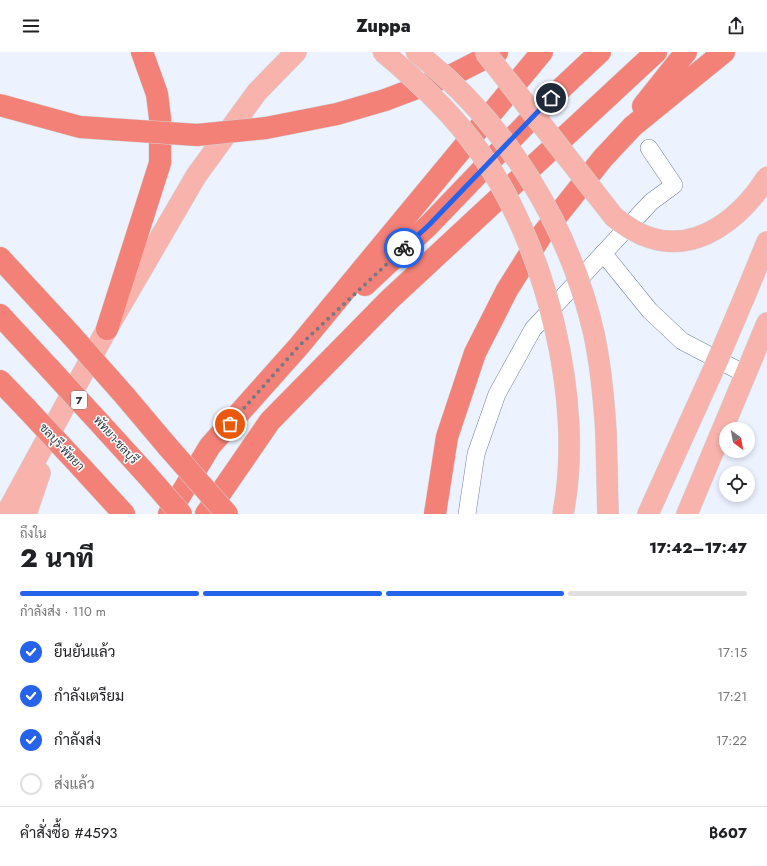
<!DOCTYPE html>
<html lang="th">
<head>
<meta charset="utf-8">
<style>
  body { margin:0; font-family:Jost,Sarabun,sans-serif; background:#f6f6f6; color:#202124; height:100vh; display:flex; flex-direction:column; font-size:15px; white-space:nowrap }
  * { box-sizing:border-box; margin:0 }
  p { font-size:13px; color:#757577 }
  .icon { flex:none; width:22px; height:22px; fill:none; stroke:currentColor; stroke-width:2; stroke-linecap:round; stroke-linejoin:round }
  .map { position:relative; height:462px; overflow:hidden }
  .side { display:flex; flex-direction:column; background:#fff; flex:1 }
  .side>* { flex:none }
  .needle { width:26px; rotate:148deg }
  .buttons { position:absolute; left:719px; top:370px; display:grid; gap:8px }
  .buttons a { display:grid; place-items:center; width:36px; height:36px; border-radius:50%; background:#fff; box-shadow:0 2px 6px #0003; font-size:20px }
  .pin { position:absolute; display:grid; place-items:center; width:34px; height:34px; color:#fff; margin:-17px; border:2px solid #fff; border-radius:50%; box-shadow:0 1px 4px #0007 }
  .courier { position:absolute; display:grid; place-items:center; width:40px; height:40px; margin:-20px; border:3px solid #2563eb; border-radius:50%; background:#fff; color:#222; box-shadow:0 1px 5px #0007 }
  .summary em { font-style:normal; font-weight:800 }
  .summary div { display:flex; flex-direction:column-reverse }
  .summary { display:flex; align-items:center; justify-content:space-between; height:68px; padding:0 20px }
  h1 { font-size:26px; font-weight:800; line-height:30px }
  .bar { display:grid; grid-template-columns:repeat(4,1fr); gap:6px 4px; align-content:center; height:48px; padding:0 20px }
  .bar i { height:5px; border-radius:3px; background:#e0e0e0 }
  .bar .active { background:#2563eb }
  .bar p { grid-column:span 4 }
  .line { display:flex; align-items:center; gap:10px; padding:0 20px; border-top:1px solid #e0e0e0 }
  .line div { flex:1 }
  ol { padding:0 20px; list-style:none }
  li { display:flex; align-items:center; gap:12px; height:44px }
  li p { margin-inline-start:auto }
  li .icon { padding:4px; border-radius:50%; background:#2563eb; color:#fff; stroke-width:4 }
  li:last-child { color:#757577 }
  li i { width:22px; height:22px; border:2px solid #e0e0e0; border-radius:50% }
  header { display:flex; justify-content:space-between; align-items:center; height:52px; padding:0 20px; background:#fff; font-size:18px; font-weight:800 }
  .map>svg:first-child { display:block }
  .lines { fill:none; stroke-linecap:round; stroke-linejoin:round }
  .minor-casing { stroke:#74819c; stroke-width:18 }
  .major-casing { stroke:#d2d3d6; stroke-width:22 }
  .highway-casing { stroke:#d2d3d6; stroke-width:23 }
  .minor { stroke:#fff; stroke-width:17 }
  .major { stroke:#f8b3ad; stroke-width:21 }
  .highway { stroke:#f48177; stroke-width:22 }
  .major-bridge-casing { stroke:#d2d3d6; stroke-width:22; stroke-linecap:butt }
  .highway-bridge-casing { stroke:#d2d3d6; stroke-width:23; stroke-linecap:butt }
  .major-bridge { stroke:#f8b3ad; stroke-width:21 }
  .highway-bridge { stroke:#f48177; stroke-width:22 }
  .done { stroke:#747a85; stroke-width:4; stroke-dasharray:0 7.2 }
  .route { stroke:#2563eb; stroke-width:5 }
  .labels { text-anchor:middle; stroke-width:3; stroke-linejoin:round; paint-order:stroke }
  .shield { fill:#fff; stroke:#70747c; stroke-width:1 }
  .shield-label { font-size:11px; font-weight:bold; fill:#333944 }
  .street-label { font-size:12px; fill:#333944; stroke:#fff }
</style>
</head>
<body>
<header><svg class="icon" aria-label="menu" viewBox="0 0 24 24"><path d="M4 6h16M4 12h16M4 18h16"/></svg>Zuppa<svg class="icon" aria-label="share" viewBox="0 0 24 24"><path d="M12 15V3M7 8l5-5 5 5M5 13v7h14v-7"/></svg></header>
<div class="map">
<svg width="767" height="462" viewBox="0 0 767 462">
  <rect width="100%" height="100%" fill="#edf2ff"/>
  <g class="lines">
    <g class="minor-casing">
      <path id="minor" d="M603 201 650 259 682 289 745 322
        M467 462 476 402 497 342 533 277 651 150 674 133 649 96"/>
    </g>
    <g class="major-casing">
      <path id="major" d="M744 246 767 190
        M606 381 608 462
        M6 462 107 277 196 124 257 40 296 0
        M26 462 40 421
        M648 462 715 314
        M687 462 767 271"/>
    </g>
    <g class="highway-casing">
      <path id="highway" d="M385 48 454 22 497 0
        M643 54 686 0
        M0 206 72 284
        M365 233 429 173 551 46 600 0
        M0 263 51 318
        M107 277 160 111V66L157 42 142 0
        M0 329 27 357
        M125 344 168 395
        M107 379 147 423
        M81 415 124 462
        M169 462 210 394 299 294 542 0
        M206 462 270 369 389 248 656 0
        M435 462 447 385 475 301 507 238 541 184 603 106 633 74 724 0"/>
    </g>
    <use href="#minor" class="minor"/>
    <use href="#major" class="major"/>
    <use href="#highway" class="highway"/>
    <g class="major-bridge-casing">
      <path id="major-bridge" d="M383 0C418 29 453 62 479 99 546 193 585 349 563 462
        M416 0C505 69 569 172 594 282 601 315 604 348 606 381
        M485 0 614 165C626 174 637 182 651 186 700 201 743 163 767 125
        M715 314 744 246"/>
    </g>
    <g class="highway-bridge-casing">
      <path id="highway-bridge" d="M0 53 80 75 197 83 266 76 337 62 385 48
        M72 284 125 344
        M51 318 107 379
        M27 357 81 415
        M168 395 227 462
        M147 423 181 462"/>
    </g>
    <use href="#major-bridge" class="major-bridge"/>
    <use href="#highway-bridge" class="highway-bridge"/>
  </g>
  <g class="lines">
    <path class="done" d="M230 372 299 294 404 196"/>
    <path class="route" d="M404 196 429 173 551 46"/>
  </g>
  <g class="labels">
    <rect class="shield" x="71" y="339" width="16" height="18" rx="3"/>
    <g class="shield-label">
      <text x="79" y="352">7</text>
    </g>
    <g class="street-label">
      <text transform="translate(116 388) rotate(48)" y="4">พัทยา-ชลบุรี</text>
      <text transform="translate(62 395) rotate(47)" y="4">ชลบุรี-พัทยา</text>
    </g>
  </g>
</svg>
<div class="buttons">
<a><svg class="needle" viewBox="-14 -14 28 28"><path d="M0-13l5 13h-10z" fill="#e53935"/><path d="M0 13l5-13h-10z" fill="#757577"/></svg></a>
<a><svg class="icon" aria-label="locate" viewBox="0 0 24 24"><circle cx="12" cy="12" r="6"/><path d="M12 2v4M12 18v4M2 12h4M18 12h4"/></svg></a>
</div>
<div class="pin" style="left:230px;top:372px;background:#ea580c"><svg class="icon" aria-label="bag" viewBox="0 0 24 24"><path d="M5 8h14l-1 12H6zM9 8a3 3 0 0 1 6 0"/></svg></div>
<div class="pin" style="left:551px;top:46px;background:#1f2937"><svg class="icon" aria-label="home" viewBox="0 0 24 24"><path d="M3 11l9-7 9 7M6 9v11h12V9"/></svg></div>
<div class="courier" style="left:404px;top:196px"><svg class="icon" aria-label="bike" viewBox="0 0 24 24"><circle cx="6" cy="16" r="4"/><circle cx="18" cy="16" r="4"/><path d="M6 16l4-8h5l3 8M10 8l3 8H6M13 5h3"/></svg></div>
</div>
<section class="side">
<div class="summary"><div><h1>2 นาที</h1><p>ถึงใน</p></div><em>17:42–17:47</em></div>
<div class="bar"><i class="active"></i><i class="active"></i><i class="active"></i><i></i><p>กำลังส่ง · 110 m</p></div>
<ol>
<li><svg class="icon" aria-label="check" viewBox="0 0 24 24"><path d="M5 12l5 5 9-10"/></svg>ยืนยันแล้ว<p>17:15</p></li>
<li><svg class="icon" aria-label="check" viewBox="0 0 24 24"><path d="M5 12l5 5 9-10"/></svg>กำลังเตรียม<p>17:21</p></li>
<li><svg class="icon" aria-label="check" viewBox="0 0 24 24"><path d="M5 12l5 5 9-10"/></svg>กำลังส่ง<p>17:22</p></li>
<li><i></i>ส่งแล้ว</li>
</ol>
<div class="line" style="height:52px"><div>คำสั่งซื้อ #4593</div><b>฿607</b></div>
</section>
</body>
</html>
